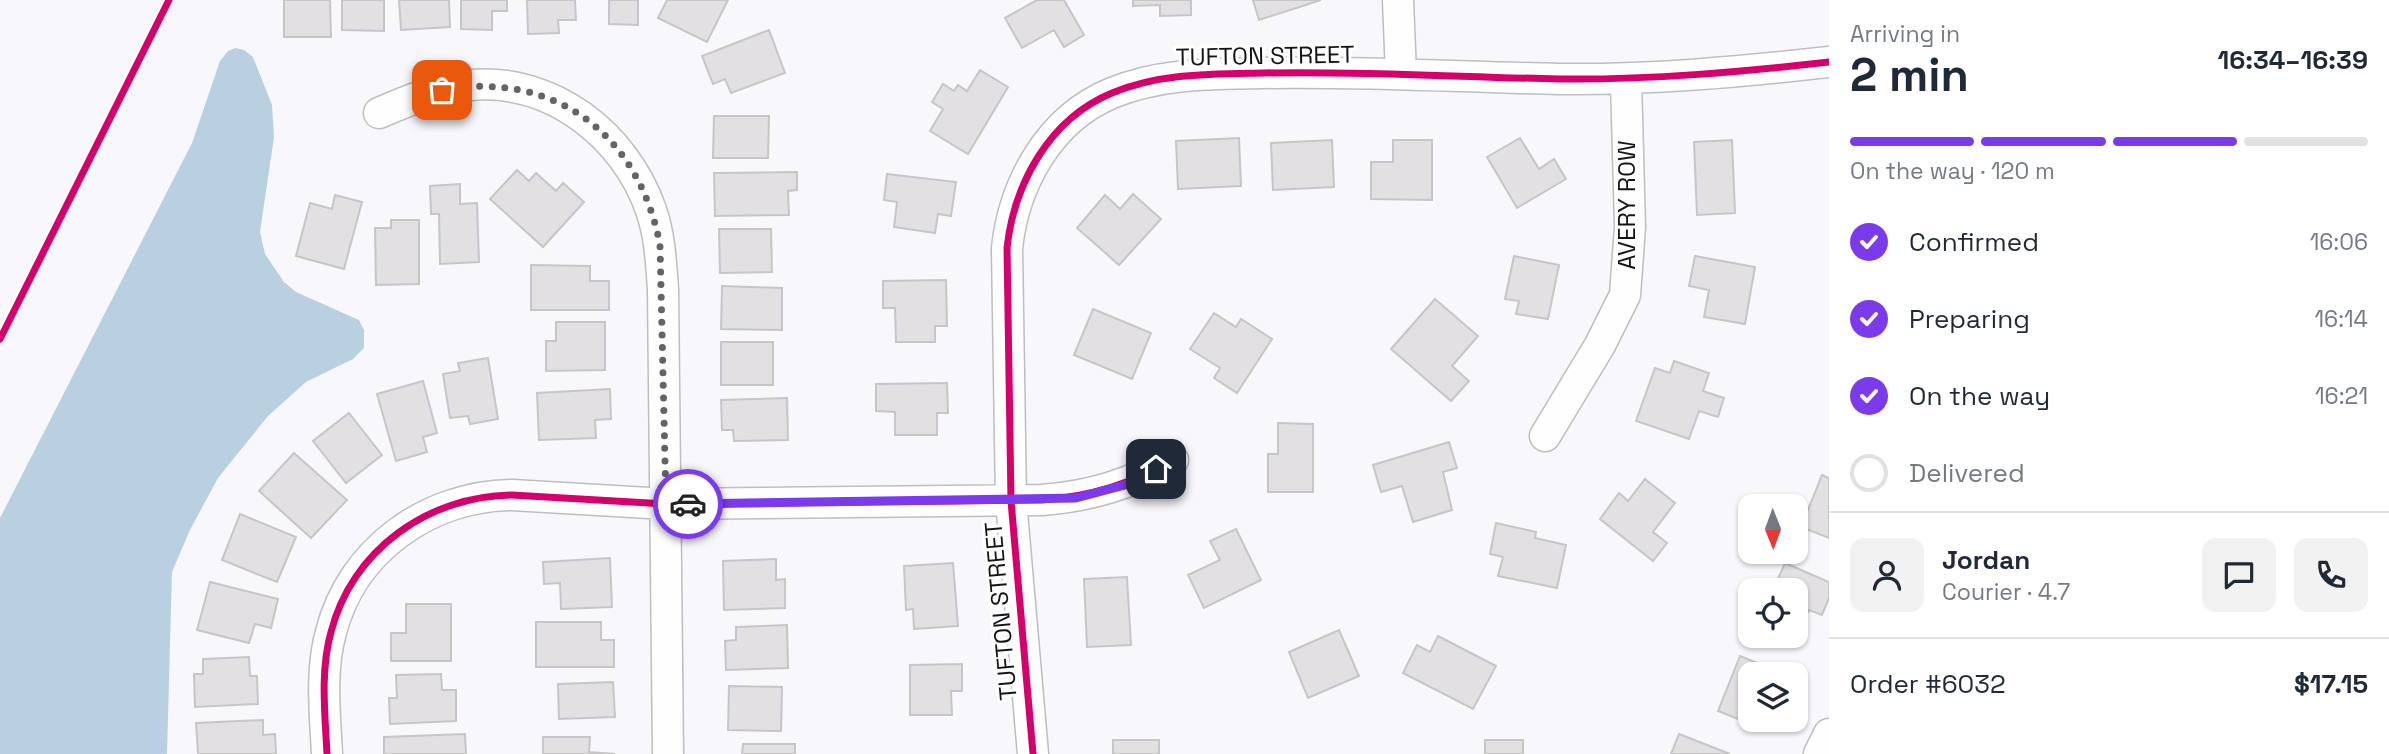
<!DOCTYPE html>
<html lang="en">
<head>
<meta charset="utf-8">
<style>
  body { margin:0; font-family:"Space Grotesk",sans-serif; background:#f2f2f3; color:#1f2937; height:100vh; display:flex; flex-direction:column; font-size:26px; white-space:nowrap }
  * { box-sizing:border-box; margin:0 }
  p { font-size:23px; color:#747a83 }
  .icon { flex:none; width:38px; height:38px; fill:none; stroke:currentColor; stroke-width:2; stroke-linecap:round; stroke-linejoin:round }
  .map { position:relative; flex:1; overflow:hidden }
  .side { display:flex; flex-direction:column; background:#fff; width:560px }
  .side>* { flex:none }
  .needle { width:46px; rotate:179deg }
  .tools { position:absolute; left:1738px; top:494px; display:grid; gap:14px }
  .tools a { display:grid; place-items:center; width:70px; height:70px; border-radius:14px; background:#fff; box-shadow:0 2px 5px #0004; font-size:35px }
  .pin { position:absolute; display:grid; place-items:center; width:60px; height:60px; color:#fff; margin:-30px; border-radius:14px; box-shadow:0 4px 10px #0006 }
  .courier { position:absolute; display:grid; place-items:center; width:70px; height:70px; margin:-35px; border:5px solid #7c3aed; border-radius:50%; background:#fff; color:#222; box-shadow:0 2px 9px #0007 }
  .summary em { font-style:normal; font-weight:800 }
  .summary div { display:flex; flex-direction:column-reverse }
  .summary { display:flex; align-items:center; justify-content:space-between; height:119px; padding:0 21px }
  h1 { font-size:46px; font-weight:800; line-height:52px }
  .bar { display:grid; grid-template-columns:repeat(4,1fr); gap:10px 7px; align-content:center; height:84px; padding:0 21px }
  .bar i { height:9px; border-radius:5px; background:#e0e1e3 }
  .bar .selected { background:#7c3aed }
  .bar p { grid-column:span 4 }
  .line { display:flex; align-items:center; gap:18px; padding:0 21px; border-top:2px solid #e0e1e3 }
  .line div { flex:1 }
  .round { display:grid; place-items:center; flex:none; width:74px; height:74px; border-radius:14px; background:#f2f2f3 }
  ol { padding:0 21px; list-style:none }
  li { display:flex; align-items:center; gap:21px; height:77px }
  li p { margin-inline-start:auto }
  li .icon { padding:7px; border-radius:50%; background:#7c3aed; color:#fff; stroke-width:4 }
  li:last-child { color:#747a83 }
  li i { width:38px; height:38px; border:4px solid #e0e1e3; border-radius:50% }
  main { display:flex; flex:1; min-height:0 }
  .map>svg:first-child { display:block }
  .water { fill:#b9d0e1 }
  .building { fill:#e2e0e2; stroke:#c7c5c6; stroke-width:2 }
  .lines { fill:none; stroke-linecap:round; stroke-linejoin:round }
  .minor-casing { stroke:#bebec2; stroke-width:33 }
  .minor { stroke:#fefeff; stroke-width:30 }
  .cycleway-casing { stroke:#fff; stroke-width:11 }
  .cycleway { stroke:#d6006c; stroke-width:7 }
  .done { stroke:#646467; stroke-width:7; stroke-dasharray:0 12.6 }
  .route { stroke:#7c3aed; stroke-width:9 }
  .labels { text-anchor:middle; stroke-width:6; stroke-linejoin:round; paint-order:stroke }
  .street-label { font-size:24px; fill:#141417; stroke:#fff }
</style>
</head>
<body>
<main>
<div class="map">
<svg width="1829" height="754" viewBox="0 0 1829 754">
  <rect width="100%" height="100%" fill="#f8f8fc"/>
  <path class="water" d="M235 48 244 50 253 57 272 105 274 137 260 232 265 254 284 282 296 292 359 320 364 330V348L353 359 306 382 268 416 218 478 190 530 172 572 167 754H0V518L192 143 220 61 228 51Z"/>
  <path class="building" d="M284 0H330L331 37H284Z
    M342 0H384V31L342 30Z
    M399 0H449L450 27 401 30Z
    M461 0H507V11H492V30L461 29Z
    M527 0H575L576 20H558L559 33 528 34Z
    M609 0H638V25L609 24Z
    M667 0H728L707 42 658 18Z
    M1037 0H1064L1084 35 1064 47 1054 30 1022 48 1005 18Z
    M1133 0H1191V15L1160 16V5L1133 6Z
    M1253 0H1321L1259 20Z
    M769 30 785 73 731 93 725 79 713 84 702 56Z
    M980 70 1008 87 968 154 930 131 943 109 932 102 943 84 954 91 958 85 967 91Z
    M714 116H769L768 158H713Z
    M1239 138 1241 186 1178 189 1176 141Z
    M1520 138 1539 169 1554 159 1566 179 1517 208 1487 157Z
    M1332 140 1334 187 1273 190 1271 143Z
    M1393 140H1432V200L1371 199V162H1393Z
    M1732 140 1735 213 1697 215 1694 142Z
    M517 170 529 181 536 173 556 191 563 183 584 202 543 247 490 199Z
    M797 172V190L788 191 789 215 715 216 714 173Z
    M887 174 956 182 951 216 938 214 935 233 894 227 897 202 884 200Z
    M460 184V204L477 203 479 262 440 264 439 214H431L430 186Z
    M1133 194 1161 219 1119 265 1077 228 1105 195 1120 209Z
    M335 195 362 202 344 269 296 256 310 203 332 209Z
    M391 220H419V284L376 285 375 228H391Z
    M719 229H771L772 272 720 273Z
    M1514 256 1559 265 1548 319 1516 314 1519 301 1505 299Z
    M1695 256 1755 267 1745 324 1704 317 1709 290 1689 286Z
    M531 265 590 266V281H609V310H531Z
    M946 280 947 326H935V342H896L895 308H883V281Z
    M722 286 782 288V330L721 329Z
    M1435 299 1478 336 1452 366 1469 381 1451 401 1391 349Z
    M1093 309 1151 333 1132 379 1074 355Z
    M1214 313 1236 327 1241 319 1272 339 1237 393 1214 378 1220 368 1190 349Z
    M556 322H605V370L546 371V341H556Z
    M721 342H773V385H721Z
    M488 358 498 419 470 424 468 416 450 418 443 374 460 371 458 363Z
    M1674 361 1709 373 1703 391 1724 398 1718 417 1699 411 1689 439 1636 421 1655 368 1670 373Z
    M423 381 437 433 423 437 427 452 396 461 377 394Z
    M947 383 948 413H937V435H895V412L876 411V384Z
    M610 389 611 419 595 420 596 438 539 440 537 393Z
    M787 398 788 440 734 441 733 430H722L721 400Z
    M349 413 382 455 346 483 313 441Z
    M1278 423 1313 424V492H1268V454H1278Z
    M1449 442 1457 468 1443 472 1452 510 1413 522 1402 486 1381 492 1373 465Z
    M294 453 347 500 311 538 259 491Z
    M1822 475 1829 478V538L1801 527Z
    M1645 479 1675 503 1653 532 1667 543 1653 561 1600 519 1619 493 1628 501Z
    M240 514 296 537 277 582 222 560Z
    M1496 523 1536 532 1535 538 1566 545 1557 588 1498 576 1503 557 1490 554Z
    M1236 529 1261 580 1204 608 1188 575 1220 560 1210 541Z
    M610 558 612 607 561 609 560 583 544 584 543 562Z
    M776 559V580L785 579V608L724 610 723 561Z
    M953 563 958 626 914 629 913 609 906 610 904 566Z
    M1785 563 1829 582V598L1822 615 1809 610 1794 640 1783 635H1796V590H1773Z
    M1127 577 1131 645 1087 647 1084 579Z
    M210 582 278 599 271 628 255 624 249 643 197 630Z
    M406 604H451V661H391V633H406Z
    M536 622H601V640H614V667H536Z
    M787 625 788 668 726 670 725 641 736 640V627Z
    M1339 630 1359 676 1308 698 1289 652Z
    M1438 636 1496 666 1473 709 1403 673 1417 645 1430 652Z
    M1740 656 1784 674H1750V719H1755L1753 725 1718 711Z
    M249 657 250 676H257L258 704 195 707 194 674H203V659Z
    M962 664V691H951L952 715H910V665Z
    M441 674 442 690H456V721L390 724 389 698H397L396 675Z
    M613 682 615 717 559 719 558 684Z
    M729 686 782 687 781 731 728 730Z
    M263 720V735L275 734 276 754H198L196 723Z
    M465 734 466 754H384V737Z
    M1679 734 1730 754H1671Z
    M543 737H590L589 752 615 754H543Z
    M1113 740H1159V754H1113Z
    M1485 740H1523V754H1485Z
    M743 744H795V754H742Z"/>
  <g class="lines">
    <g class="minor-casing">
      <path id="minor" d="M1398 0 1401 74
        M379 113C409 100 438 88 471 85 552 78 625 135 651 210 660 236 661 262 663 289L668 754
        M1545 436 1600 345 1625 295 1630 227 1626 80
        M327 754C325 714 320 671 331 632 352 550 428 496 512 495L666 504 1042 500C1092 496 1130 484 1173 460
        M1033 754 1011 501 1007 248C1014 184 1049 119 1112 93 1160 73 1211 74 1263 73 1362 71 1461 77 1559 79 1650 80 1739 72 1829 62
        M1819 754 1829 734"/>
    </g>
    <use href="#minor" class="minor"/>
    <g class="cycleway-casing">
      <path id="cycleway" d="M0 339 169 0
        M327 754C325 714 320 671 331 632 352 550 428 496 512 495L666 504 1042 500C1092 496 1130 484 1173 460
        M1033 754 1011 501 1007 248C1014 184 1049 119 1112 93 1160 73 1211 74 1263 73 1362 71 1461 77 1559 79 1650 80 1739 72 1829 62"/>
    </g>
    <use href="#cycleway" class="cycleway"/>
  </g>
  <g class="lines">
    <path class="done" d="M442 90C554 70 639 134 660 245L666 504H688"/>
    <path class="route" d="M688 504 1076 498 1125 485 1156 469"/>
  </g>
  <g class="labels">
    <g class="street-label">
      <text transform="translate(1265 56) rotate(-1)" y="8">TUFTON STREET</text>
      <text transform="translate(1627 205) rotate(-90)" y="8">AVERY ROW</text>
      <text transform="translate(1001 611) rotate(-95)" y="8">TUFTON STREET</text>
    </g>
  </g>
</svg>
<div class="tools">
<a><svg class="needle" viewBox="-14 -14 28 28"><path d="M0-13l5 13h-10z" fill="#e53935"/><path d="M0 13l5-13h-10z" fill="#747a83"/></svg></a>
<a><svg class="icon" aria-label="locate" viewBox="0 0 24 24"><circle cx="12" cy="12" r="6"/><path d="M12 2v4M12 18v4M2 12h4M18 12h4"/></svg></a>
<a><svg class="icon" aria-label="layers" viewBox="0 0 24 24"><path d="M12 4l9 5-9 5-9-5zM3 14l9 5 9-5"/></svg></a>
</div>
<div class="pin" style="left:442px;top:90px;background:#ea580c"><svg class="icon" aria-label="bag" viewBox="0 0 24 24"><path d="M5 8h14l-1 12H6zM9 8a3 3 0 0 1 6 0"/></svg></div>
<div class="pin" style="left:1156px;top:469px;background:#1f2937"><svg class="icon" aria-label="home" viewBox="0 0 24 24"><path d="M3 11l9-7 9 7M6 9v11h12V9"/></svg></div>
<div class="courier" style="left:688px;top:504px"><svg class="icon" aria-label="car" viewBox="0 0 24 24"><path d="M5 17H2v-5l4-1 3-4h7l3 4 3 1v5h-3M9 17h6M6 11h13"/><circle cx="7" cy="17" r="2"/><circle cx="17" cy="17" r="2"/></svg></div>
</div>
<section class="side">
<div class="summary"><div><h1>2 min</h1><p>Arriving in</p></div><em>16:34–16:39</em></div>
<div class="bar"><i class="selected"></i><i class="selected"></i><i class="selected"></i><i></i><p>On the way · 120 m</p></div>
<ol>
<li><svg class="icon" aria-label="check" viewBox="0 0 24 24"><path d="M5 12l5 5 9-10"/></svg>Confirmed<p>16:06</p></li>
<li><svg class="icon" aria-label="check" viewBox="0 0 24 24"><path d="M5 12l5 5 9-10"/></svg>Preparing<p>16:14</p></li>
<li><svg class="icon" aria-label="check" viewBox="0 0 24 24"><path d="M5 12l5 5 9-10"/></svg>On the way<p>16:21</p></li>
<li><i></i>Delivered</li>
</ol>
<div class="line" style="height:126px"><a class="round"><svg class="icon" aria-label="person" viewBox="0 0 24 24"><circle cx="12" cy="8" r="4"/><path d="M4 21q1-7 8-7t8 7"/></svg></a><div><b>Jordan</b><p>Courier · 4.7</p></div><a class="round"><svg class="icon" aria-label="chat" viewBox="0 0 24 24"><path d="M4 5h16v11H9l-5 4z"/></svg></a><a class="round"><svg class="icon" aria-label="phone" viewBox="0 0 24 24"><path d="M5 4h4l2 5-3 2q2 4 5 5l2-3 5 2v4C11 20 4 13 5 4z"/></svg></a></div>
<div class="line" style="height:91px"><div>Order #6032</div><b>$17.15</b></div>
</section>
</main>
</body>
</html>
